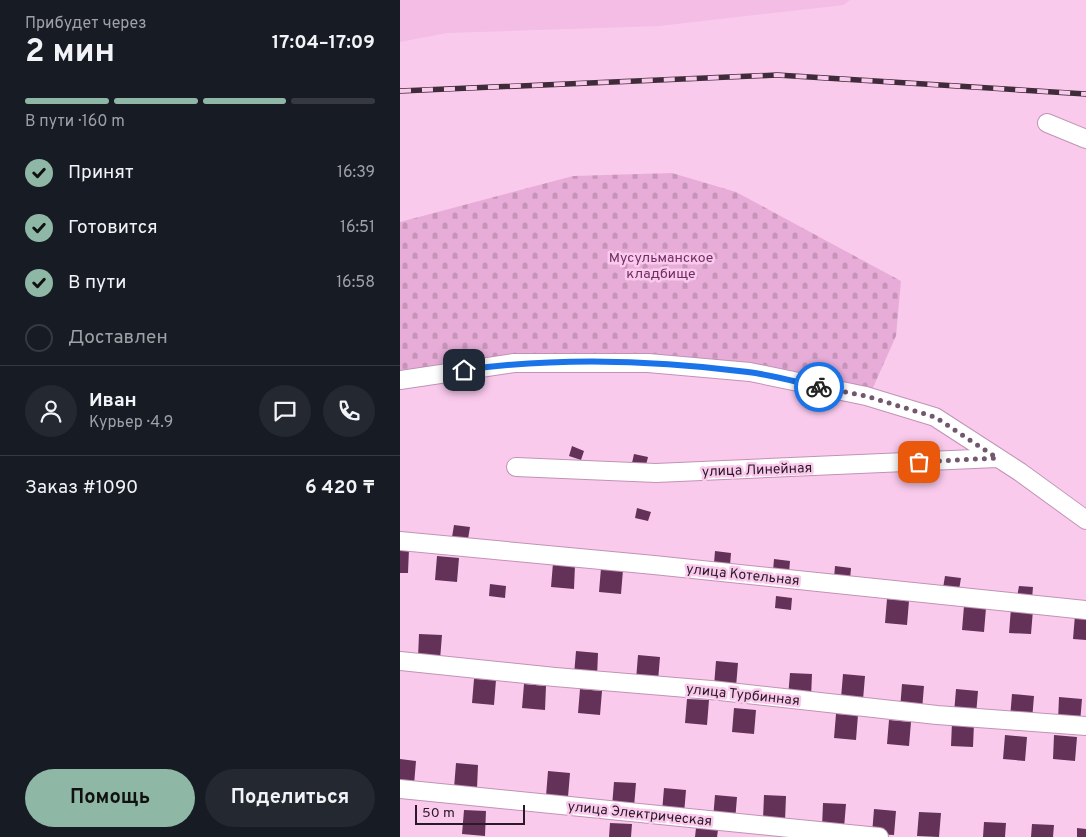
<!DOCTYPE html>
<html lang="ru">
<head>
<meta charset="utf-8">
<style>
  body { margin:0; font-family:Overpass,sans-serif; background:#242831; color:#f1f3f6; height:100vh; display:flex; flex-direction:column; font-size:19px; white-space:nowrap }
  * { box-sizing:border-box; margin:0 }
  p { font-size:16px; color:#9ea1a6 }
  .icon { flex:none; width:28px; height:28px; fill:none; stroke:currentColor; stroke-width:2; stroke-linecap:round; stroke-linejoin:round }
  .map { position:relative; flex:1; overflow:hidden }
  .sheet { display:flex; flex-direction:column; background:#171b24; width:400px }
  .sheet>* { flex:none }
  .scale { position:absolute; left:15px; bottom:12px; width:110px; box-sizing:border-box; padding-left:5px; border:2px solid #2a1926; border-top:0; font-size:14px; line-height:18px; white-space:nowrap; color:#2a1926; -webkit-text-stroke:4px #facaed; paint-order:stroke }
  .pin { position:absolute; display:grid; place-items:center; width:42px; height:42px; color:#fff; margin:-21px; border-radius:10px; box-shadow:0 2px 8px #0006 }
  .courier { position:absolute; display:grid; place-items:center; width:50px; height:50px; margin:-25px; border:4px solid #1a73e8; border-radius:50%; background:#fff; color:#222; box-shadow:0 1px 6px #0007 }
  .overview em { font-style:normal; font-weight:700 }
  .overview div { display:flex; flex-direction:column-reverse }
  .overview { display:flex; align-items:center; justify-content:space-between; height:85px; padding:0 25px }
  h1 { font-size:32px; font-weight:700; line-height:38px }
  .bar { display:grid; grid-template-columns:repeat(4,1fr); gap:8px 5px; align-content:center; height:60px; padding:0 25px }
  .bar i { height:6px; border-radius:4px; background:#363941 }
  .bar .selected { background:#8eb8a5 }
  .bar p { grid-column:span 4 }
  .line { display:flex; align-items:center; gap:12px; padding:0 25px; border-top:1px solid #363941 }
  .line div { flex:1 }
  .round { display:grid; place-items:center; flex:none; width:52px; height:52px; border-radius:26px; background:#242831 }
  ol { padding:0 25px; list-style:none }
  li { display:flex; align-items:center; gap:15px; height:55px }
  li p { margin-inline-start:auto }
  li .icon { padding:5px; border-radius:50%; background:#8eb8a5; color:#111; stroke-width:4 }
  li:last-child { color:#9ea1a6 }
  li i { width:28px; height:28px; border:2px solid #363941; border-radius:50% }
  .action { display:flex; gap:10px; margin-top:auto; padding:10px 25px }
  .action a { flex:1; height:58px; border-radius:30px; background:#8eb8a5; color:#111; font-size:20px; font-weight:700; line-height:58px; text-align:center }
  .action a+a { background:#242831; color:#f1f3f6 }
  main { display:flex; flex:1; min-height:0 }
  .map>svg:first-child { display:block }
  .built { fill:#f3bde5 }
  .cemetery { fill:url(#cemetery-stones) }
  .building { fill:#643259 }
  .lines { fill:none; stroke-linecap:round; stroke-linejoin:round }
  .minor-casing { stroke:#c093b5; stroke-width:20 }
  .minor { stroke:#fff; stroke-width:18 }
  .rail-casing { stroke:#3f2b3a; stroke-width:5.5 }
  .rail { stroke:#facaed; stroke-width:4; stroke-dasharray:11; stroke-linecap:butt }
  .done { stroke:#73576c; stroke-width:5; stroke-dasharray:0 9 }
  .route { stroke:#1a73e8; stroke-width:6 }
  .labels { text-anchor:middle; stroke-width:5; stroke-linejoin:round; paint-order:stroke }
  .park-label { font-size:14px; fill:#712c64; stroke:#facaed }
  .street-label { font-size:14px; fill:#2a1926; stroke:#facaed }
</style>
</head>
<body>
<main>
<section class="sheet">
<div class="overview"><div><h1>2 мин</h1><p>Прибудет через</p></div><em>17:04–17:09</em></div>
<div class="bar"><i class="selected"></i><i class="selected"></i><i class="selected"></i><i></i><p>В пути · 160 m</p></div>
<ol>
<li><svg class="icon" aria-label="check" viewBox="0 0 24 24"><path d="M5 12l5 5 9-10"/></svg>Принят<p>16:39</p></li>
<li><svg class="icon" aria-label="check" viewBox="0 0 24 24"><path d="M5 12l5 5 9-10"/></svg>Готовится<p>16:51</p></li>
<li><svg class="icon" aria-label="check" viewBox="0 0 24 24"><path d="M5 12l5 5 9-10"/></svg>В пути<p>16:58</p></li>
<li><i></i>Доставлен</li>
</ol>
<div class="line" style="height:90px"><a class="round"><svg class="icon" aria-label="person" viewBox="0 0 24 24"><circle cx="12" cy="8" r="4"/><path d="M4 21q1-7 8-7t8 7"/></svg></a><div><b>Иван</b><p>Курьер · 4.9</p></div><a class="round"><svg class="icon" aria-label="chat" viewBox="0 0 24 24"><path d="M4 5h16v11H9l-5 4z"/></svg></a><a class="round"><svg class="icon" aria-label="phone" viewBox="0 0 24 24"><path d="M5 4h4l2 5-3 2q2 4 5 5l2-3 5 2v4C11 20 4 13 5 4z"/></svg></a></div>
<div class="line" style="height:65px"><div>Заказ #1090</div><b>6 420 ₸</b></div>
<div class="action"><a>Помощь</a><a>Поделиться</a></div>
</section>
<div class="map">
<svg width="686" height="837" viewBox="0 0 686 837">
  <defs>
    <pattern id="cemetery-stones" width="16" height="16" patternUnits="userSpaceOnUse" patternTransform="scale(1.25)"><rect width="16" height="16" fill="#e7add8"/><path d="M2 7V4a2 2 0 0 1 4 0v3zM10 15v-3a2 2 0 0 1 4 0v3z" fill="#c694b9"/></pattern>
  </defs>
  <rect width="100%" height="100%" fill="#facaed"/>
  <path class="built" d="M0 0H450L444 5 259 26 47 33 0 42Z"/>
  <path class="cemetery" d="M272 173 336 192 501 281 496 336 472 390 351 364 0 373V222L173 176Z"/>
  <path class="building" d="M172 446 184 451 181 460 169 456Z
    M234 454 248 457 246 465 232 463Z
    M237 508 251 512 248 521 235 518Z
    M54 525 70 527 68 539 52 537Z
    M0 548 9 549 8 573H0Z
    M315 551 331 553 330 565 314 563Z
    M37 556 59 558 57 582 35 580Z
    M374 559 390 561 389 573 373 571Z
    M153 563 175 565 174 589 151 587Z
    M435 566 451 568 450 580 434 578Z
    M201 568 223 570 221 594 199 592Z
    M545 576 561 578 559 590 543 588Z
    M90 584 106 586 105 598 89 596Z
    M619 586 633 587 632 599 617 597Z
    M376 596 392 598 391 610 375 608Z
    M487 599 509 601 507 625 485 623Z
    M564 606 586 608 584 632 562 630Z
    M611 608 633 610 631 634 609 633Z
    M675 615 686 616V640L673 639Z
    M19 634 42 635 40 660 18 658Z
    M176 651 198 653 197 677 174 675Z
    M238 655 260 657 258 681 236 680Z
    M316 661 338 663 336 687 314 686Z
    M390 673 412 674 411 698 388 697Z
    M443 674 465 676 463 700 441 698Z
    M74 679 96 680 94 705 72 703Z
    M124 684 146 686 145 710 122 708Z
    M502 684 524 686 522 710 500 709Z
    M180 689 202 691 200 715 178 713Z
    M556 689 578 691 576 715 554 713Z
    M612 694 634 696 632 720 610 718Z
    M659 697 682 699 680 723 658 721Z
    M287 699 309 700 307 725 285 723Z
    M334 708 356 710 354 734 332 732Z
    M436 714 458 715 456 740 434 738Z
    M489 720 511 722 509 746 487 744Z
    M552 722 574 723 573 747 551 746Z
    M605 735 627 737 625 761 603 759Z
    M654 735 677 737 675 761 653 759Z
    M0 759 16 761 14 785 0 784Z
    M56 763 78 765 77 789 54 788Z
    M148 771 170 773 168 797 146 796Z
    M214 782 236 783 234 807 212 806Z
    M264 788 286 790 284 814 262 812Z
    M315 795 337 797 335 821 313 819Z
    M364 795 386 796 385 821 363 819Z
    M423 803 446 804 444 828 422 827Z
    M474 809 496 811 494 835 472 834Z
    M64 810 86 811 85 836 62 834Z
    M519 812 541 813 539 837 517 836Z
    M584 822 606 823 605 837H583Z
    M210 823 232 824 231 837H209Z
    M632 824 654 825 653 837H631Z
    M296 828 318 830 317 837H295Z
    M677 828 686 829V837H677Z"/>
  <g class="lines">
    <g class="minor-casing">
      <path id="minor" d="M647 123 686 139
        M0 380 114 363H248L350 372 466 396 535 417 620 472 686 520
        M116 467 256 473 597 458
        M0 541 254 565 686 610
        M0 661 155 677 311 690 537 715 686 726
        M0 789 479 837"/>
    </g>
    <use href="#minor" class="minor"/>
    <g class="rail-casing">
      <path id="rail" d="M0 91 377 75 686 94"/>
    </g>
    <use href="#rail" class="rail"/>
  </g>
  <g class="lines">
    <path class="done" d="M419 387 466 396 535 417 597 458 519 462"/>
    <path class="route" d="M64 370C157 357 255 360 348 372 372 375 396 382 419 387"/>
  </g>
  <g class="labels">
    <g class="park-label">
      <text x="261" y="262">Мусульманское<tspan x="261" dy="16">кладбище</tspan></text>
    </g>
    <g class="street-label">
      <text transform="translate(357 469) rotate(-2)" y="5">улица Линейная</text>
      <text transform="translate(343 574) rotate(6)" y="5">улица Котельная</text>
      <text transform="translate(343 694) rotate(6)" y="5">улица Турбинная</text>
      <text transform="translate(240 813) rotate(6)" y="5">улица Электрическая</text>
    </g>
  </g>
</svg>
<div class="scale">50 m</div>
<div class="pin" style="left:519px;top:462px;background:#ea580c"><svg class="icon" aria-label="bag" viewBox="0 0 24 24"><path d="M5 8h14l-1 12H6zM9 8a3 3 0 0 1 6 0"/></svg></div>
<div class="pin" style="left:64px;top:370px;background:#1f2937"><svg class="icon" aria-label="home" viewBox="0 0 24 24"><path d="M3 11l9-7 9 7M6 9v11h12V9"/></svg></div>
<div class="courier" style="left:419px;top:387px"><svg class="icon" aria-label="bike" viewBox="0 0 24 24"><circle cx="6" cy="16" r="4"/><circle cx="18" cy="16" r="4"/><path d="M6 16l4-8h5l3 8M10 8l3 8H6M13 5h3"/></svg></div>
</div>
</main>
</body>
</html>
